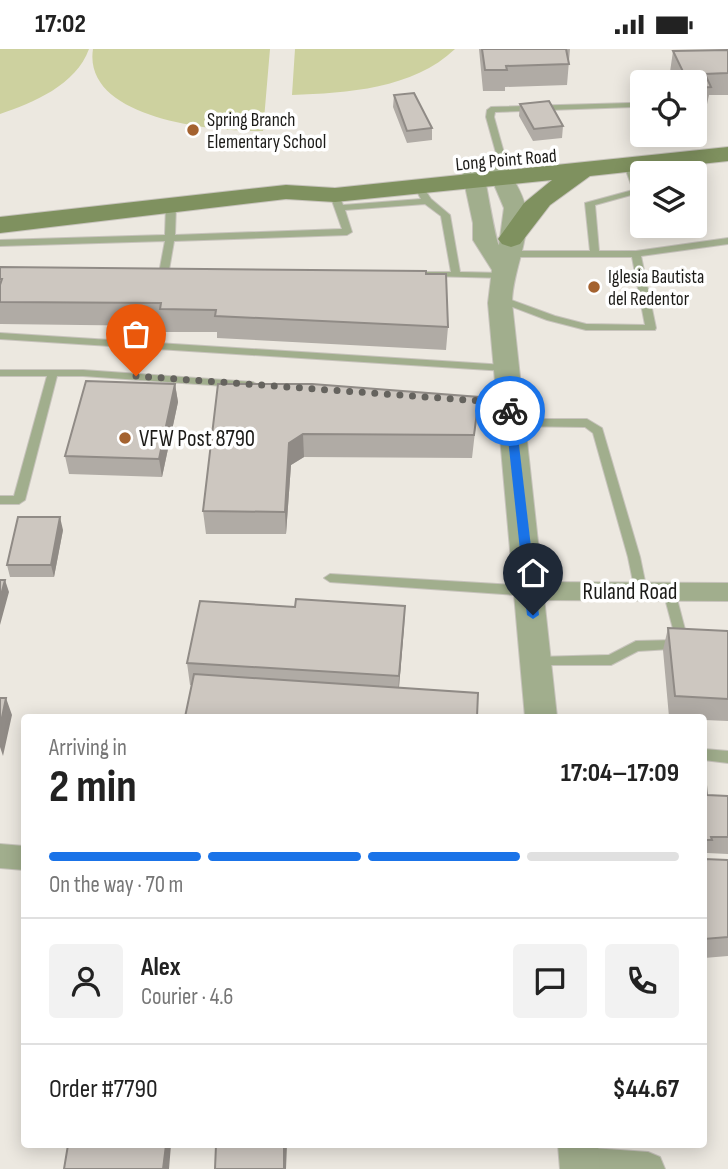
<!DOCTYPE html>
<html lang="en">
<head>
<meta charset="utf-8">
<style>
  body { margin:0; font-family:"Sofia Sans Condensed",sans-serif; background:#f2f2f2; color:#222; height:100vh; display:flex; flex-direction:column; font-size:26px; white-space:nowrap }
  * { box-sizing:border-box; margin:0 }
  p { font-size:23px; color:#767676 }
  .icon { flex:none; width:38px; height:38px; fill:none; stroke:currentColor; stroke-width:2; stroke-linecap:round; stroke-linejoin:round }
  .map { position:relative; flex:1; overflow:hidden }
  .sheet { position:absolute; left:21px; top:665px; width:686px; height:434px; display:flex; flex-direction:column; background:#fff; border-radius:7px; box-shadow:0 4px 18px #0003 }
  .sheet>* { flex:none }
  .fabs { position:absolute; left:630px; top:21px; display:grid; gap:14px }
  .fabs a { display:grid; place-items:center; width:77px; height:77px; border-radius:7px; background:#fff; box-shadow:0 4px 18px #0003; font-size:35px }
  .pin { position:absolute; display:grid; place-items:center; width:60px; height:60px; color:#fff; margin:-72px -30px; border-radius:50% 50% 50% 0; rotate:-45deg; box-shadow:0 0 7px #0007 }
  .pin .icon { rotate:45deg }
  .courier { position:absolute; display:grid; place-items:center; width:70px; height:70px; margin:-35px; border:5px solid #1a73e8; border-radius:50%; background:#fff; color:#222; box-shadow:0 2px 9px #0007 }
  .headline em { font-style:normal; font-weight:700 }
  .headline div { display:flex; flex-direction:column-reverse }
  .headline { display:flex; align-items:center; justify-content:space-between; height:119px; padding:0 28px }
  h1 { font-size:46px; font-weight:700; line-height:52px }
  .bar { display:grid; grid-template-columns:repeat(4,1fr); gap:10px 7px; align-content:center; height:84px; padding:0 28px }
  .bar i { height:9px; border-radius:5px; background:#e0e0e0 }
  .bar .selected { background:#1a73e8 }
  .bar p { grid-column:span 4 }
  .line { display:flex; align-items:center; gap:18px; padding:0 28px; border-top:2px solid #e0e0e0 }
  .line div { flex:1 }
  .round { display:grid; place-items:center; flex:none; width:74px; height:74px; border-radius:7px; background:#f2f2f2 }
  .status { display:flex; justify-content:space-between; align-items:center; height:49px; padding:0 35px; background:#fff; direction:ltr }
  .status svg { height:19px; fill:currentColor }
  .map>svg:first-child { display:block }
  .green { fill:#cdd19f }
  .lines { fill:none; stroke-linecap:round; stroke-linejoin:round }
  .service-casing { stroke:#c7c3bc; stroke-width:2 }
  .minor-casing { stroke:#c7c3bc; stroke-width:2 }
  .tertiary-casing { stroke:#c7c3bc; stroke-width:2 }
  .secondary-casing { stroke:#c7c3bc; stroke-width:2 }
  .service { fill:#a1ae8d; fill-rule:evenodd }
  .minor { fill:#a1ae8d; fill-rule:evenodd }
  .tertiary { fill:#a1ae8d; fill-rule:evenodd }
  .secondary { fill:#7f915f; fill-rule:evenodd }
  .wall { fill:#b0aba5 }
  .shaded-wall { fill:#908b86 }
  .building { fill:#cdc7c0; stroke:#908b86; stroke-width:2 }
  .route { fill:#1a73e8 }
  .done { stroke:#65635e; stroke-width:7; stroke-dasharray:0 12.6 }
  .poi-dot { fill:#a4622f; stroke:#fff; stroke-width:2.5 }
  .labels { text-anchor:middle; stroke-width:7; stroke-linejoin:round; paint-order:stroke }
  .far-poi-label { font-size:19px; fill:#1c1b18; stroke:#fff; text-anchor:start }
  .far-street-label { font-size:19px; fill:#1c1b18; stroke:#fff }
  .poi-label { font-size:23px; fill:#1c1b18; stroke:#fff; text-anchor:start }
  .street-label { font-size:23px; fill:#1c1b18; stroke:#fff }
</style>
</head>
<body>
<div class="status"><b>17:02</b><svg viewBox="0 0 49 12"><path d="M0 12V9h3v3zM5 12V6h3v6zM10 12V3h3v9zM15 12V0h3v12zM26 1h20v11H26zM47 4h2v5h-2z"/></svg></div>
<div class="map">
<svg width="728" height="1120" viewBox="0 0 728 1120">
  <rect width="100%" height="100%" fill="#ece8e0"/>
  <path class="green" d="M0 0H89C76 36 33 54 0 65Z
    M93 0H270L263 82C218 83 82 71 93 0Z
    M295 0H455C413 40 347 44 292 46Z"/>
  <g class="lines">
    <g class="service-casing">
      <path id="service" d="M630 54 634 56 633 58 495 63 494 68 506 111 502 114 498 111 486 68 487 61 491 58Z
        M628 113 632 116 642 143 595 156 599 202H636L728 189V195L641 207 656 279 655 281H586L547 271 497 252V248H503L555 267 586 275 645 276 632 208H510L505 205 510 202H590L585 154 633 141 624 116Z
        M418 134 421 135 431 150 450 166 460 223 502 224 505 225V229L427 227V223H451L441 167 425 155 345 161 352 183 347 186 174 192 169 221 177 222 179 224C175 228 163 228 159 224L165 192 0 197V191L165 186 166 156 171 153 176 156 175 186 342 180 330 146 332 144H338L343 156 421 150 414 137Z
        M0 284 505 316 510 319 505 322 0 290Z
        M0 321H83L253 333 258 336 253 339 83 327H57L25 451 19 455H0V447H14L47 327H0Z
        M463 348 509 351 514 354 509 357 459 353 458 351 459 349Z
        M511 370H587L602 379 640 508 647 542 645 545H637L635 542 628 508 593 384 585 378 507 377 506 374 507 371Z
        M330 525 531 537 537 542 531 547 330 533 324 529Z
        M669 537 675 542 689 596 687 599 638 602 611 616H533L531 613 533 610 537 608 609 606 636 592 676 591 663 542Z
        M704 700 728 702V714L704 711Z"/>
    </g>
    <g class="minor-casing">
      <path id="minor" d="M531 533 728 534V552L531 551 522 548 519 542 522 536Z
        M0 795 24 797V821L0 819Z
        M579 1098 648 1103 660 1108 665 1120H564L562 1115 567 1103Z"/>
    </g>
    <g class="tertiary-casing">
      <path id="tertiary" d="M495 106 503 107 506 112C510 128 522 141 525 157 532 189 512 222 512 254L557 668H525L488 254 492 221 473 191V174L460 114 463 109H479L482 114C485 127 495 190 499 196L504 159 484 112 487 107Z
        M558 1096H598L600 1120H560Z"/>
    </g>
    <g class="secondary-casing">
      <path id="secondary" d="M728 98V112L590 127 550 156 520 195 511 198 502 195 498 190 524 154 552 131 335 153 286 150 0 184V168L286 136 335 139Z"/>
    </g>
    <use href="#service" class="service"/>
    <use href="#minor" class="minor"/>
    <use href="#tertiary" class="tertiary"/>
    <use href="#secondary" class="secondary"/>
  </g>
  <path class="wall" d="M479 0H570L567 36 505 38V42H483Z
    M728 1V46H709L706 60H695V33H674L670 23 673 2Z
    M394 46 432 79V91L407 94 393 58Z
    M520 55 563 77 562 89 533 92 519 67Z
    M0 218 426 225 448 278 446 301 217 289V283H164L163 277 0 275Z
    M175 335 178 353 162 428 69 425 65 407Z
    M218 335 479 348 472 409 304 408 291 416 286 485H206L203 462Z
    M63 481 54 528H10L7 516Z
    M405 557 399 639 190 636 187 614Z
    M668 579 728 582V672L704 671V668H669L663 601Z
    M704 736 707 746 728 747V805L707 804 706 807H704Z
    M704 810 728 811V907L704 909Z"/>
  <path class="shaded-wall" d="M175 335 178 353 162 428 159 410Z
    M303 385 304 408 291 416 286 485 285 463 289 394Z
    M60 468 63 481 54 528 51 516Z
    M5 531 9 543 0 576V550Z
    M405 557 404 579 398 649 399 627Z
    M6 649 12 666 3 707 0 698V678Z
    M166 1096H171L169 1120H163Z
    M284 1096H287L286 1120H284Z"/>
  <path class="building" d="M482 0H566L569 15 506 17 507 21H485Z
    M728 1V24L705 25 711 38 695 39V33H688L673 2Z
    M414 44 432 79 407 82 394 46Z
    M549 52 563 77 534 80 520 55Z
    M0 218 426 222V225H446L448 278 215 267 216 261 160 260 161 254 0 253V236L2 230H0Z
    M86 332 175 335 159 410 65 407Z
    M218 335H312L479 348 474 386 303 385 289 394 285 463 203 462Z
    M18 468H60L51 516H7Z
    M0 531H5L0 550Z
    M296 550 405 557 399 627 187 614 200 552 295 558Z
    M668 579 728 582V650L675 647Z
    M194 625 478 644 477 668H185Z
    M0 649H6L0 678Z
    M704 736H706L707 746 728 747V788H711L712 791H704Z
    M704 810 728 811V888L704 890Z
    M68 1096H166L163 1120H64Z
    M216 1096H284V1120H215Z"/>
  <path class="route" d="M510 359 515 362 539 566 533 570 527 566 505 362Z"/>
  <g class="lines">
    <path class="done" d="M136 327 509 354 510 362"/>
  </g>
  <g class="poi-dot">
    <circle cx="193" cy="81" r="7"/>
    <circle cx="594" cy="238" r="7"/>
    <circle cx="125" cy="389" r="7"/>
  </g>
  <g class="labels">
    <g class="far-poi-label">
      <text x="207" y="77">Spring Branch<tspan x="207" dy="22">Elementary School</tspan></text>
      <text x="608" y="234">Iglesia Bautista<tspan x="608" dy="22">del Redentor</tspan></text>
    </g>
    <g class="far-street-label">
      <text transform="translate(506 110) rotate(-5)" y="7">Long Point Road</text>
    </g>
    <g class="poi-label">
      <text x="139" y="397">VFW Post 8790</text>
    </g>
    <g class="street-label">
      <text x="630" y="550">Ruland Road</text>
    </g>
  </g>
</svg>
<div class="fabs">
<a><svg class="icon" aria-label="locate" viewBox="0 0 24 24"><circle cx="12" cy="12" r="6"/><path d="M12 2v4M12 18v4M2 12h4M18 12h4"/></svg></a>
<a><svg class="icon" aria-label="layers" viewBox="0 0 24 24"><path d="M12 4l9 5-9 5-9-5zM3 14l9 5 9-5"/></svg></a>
</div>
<div class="pin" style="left:136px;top:327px;background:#ea580c"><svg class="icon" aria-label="bag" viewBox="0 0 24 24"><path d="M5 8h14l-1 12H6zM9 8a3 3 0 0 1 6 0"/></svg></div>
<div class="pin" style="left:533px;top:566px;background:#1f2937"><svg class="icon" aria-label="home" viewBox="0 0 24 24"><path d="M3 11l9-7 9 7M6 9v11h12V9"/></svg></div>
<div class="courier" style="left:510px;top:362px"><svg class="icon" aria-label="bike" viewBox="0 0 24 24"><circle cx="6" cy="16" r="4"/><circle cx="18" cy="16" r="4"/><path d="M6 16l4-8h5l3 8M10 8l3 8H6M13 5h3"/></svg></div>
<section class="sheet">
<div class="headline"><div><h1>2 min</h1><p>Arriving in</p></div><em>17:04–17:09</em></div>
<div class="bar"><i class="selected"></i><i class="selected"></i><i class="selected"></i><i></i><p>On the way · 70 m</p></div>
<div class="line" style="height:126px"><a class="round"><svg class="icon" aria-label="person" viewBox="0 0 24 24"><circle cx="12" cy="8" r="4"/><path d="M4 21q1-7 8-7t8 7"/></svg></a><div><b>Alex</b><p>Courier · 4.6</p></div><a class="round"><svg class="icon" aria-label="chat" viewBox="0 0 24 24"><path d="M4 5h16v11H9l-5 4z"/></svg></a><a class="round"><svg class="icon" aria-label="phone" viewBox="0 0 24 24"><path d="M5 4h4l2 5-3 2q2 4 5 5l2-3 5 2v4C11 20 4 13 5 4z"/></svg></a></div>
<div class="line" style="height:91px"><div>Order #7790</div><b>$44.67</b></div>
</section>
</div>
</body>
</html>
